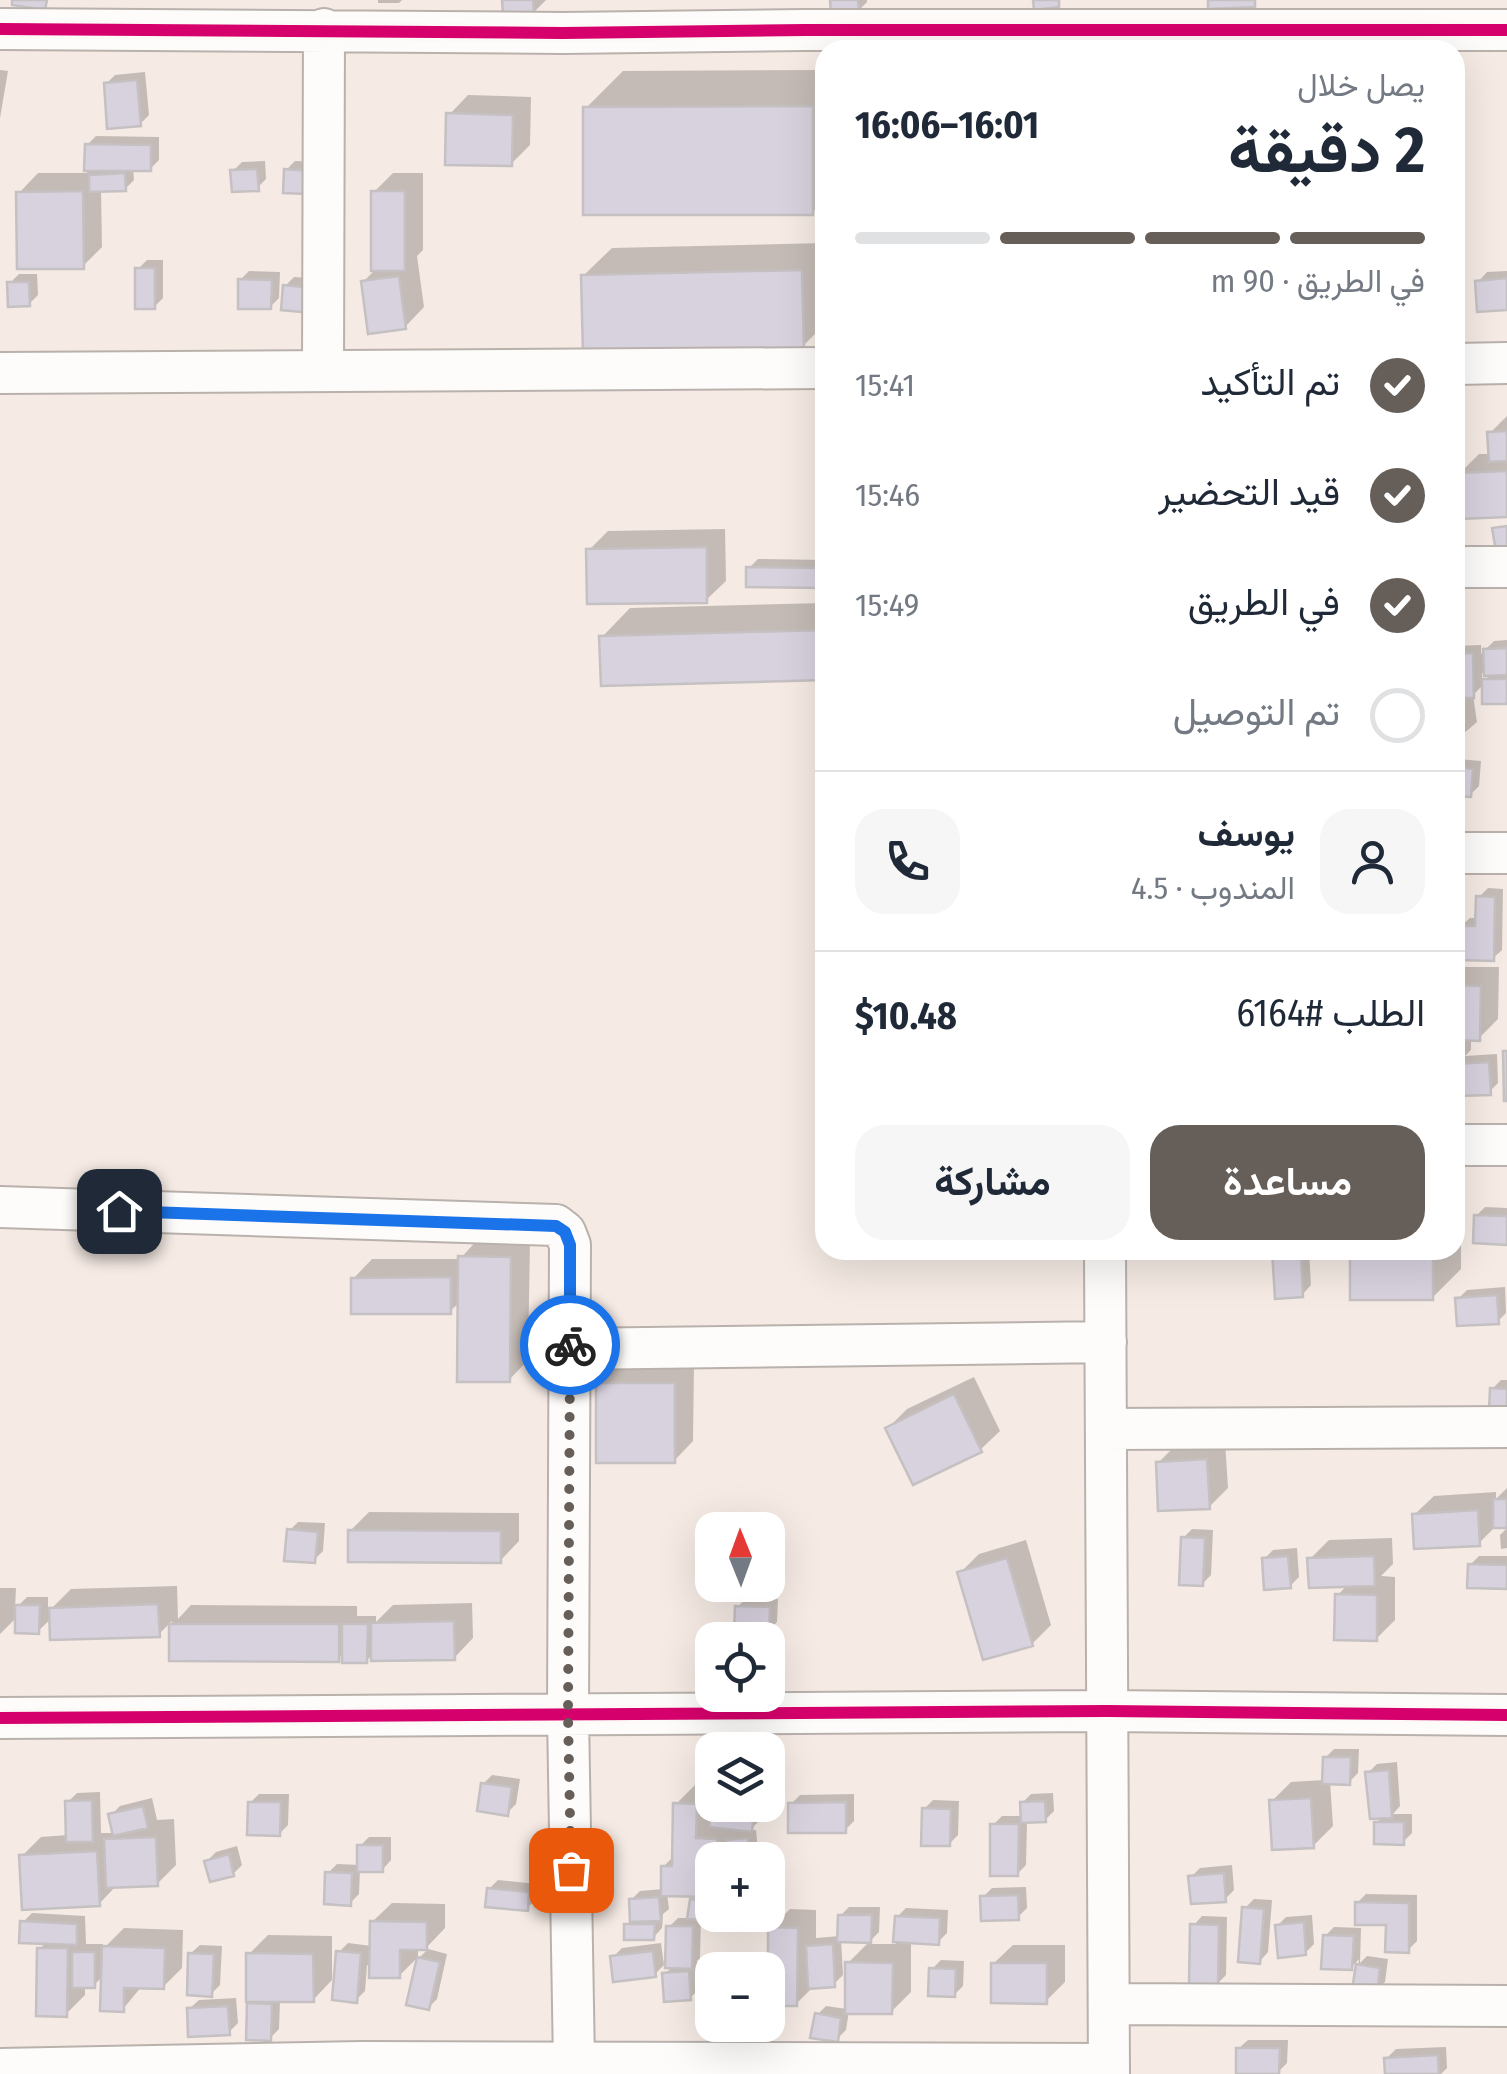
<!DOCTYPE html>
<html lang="ar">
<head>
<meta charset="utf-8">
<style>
  body { margin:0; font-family:"Fira Sans Condensed",Vazirmatn,sans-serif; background:#f6f6f7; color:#1f2937; direction:rtl; height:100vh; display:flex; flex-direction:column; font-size:38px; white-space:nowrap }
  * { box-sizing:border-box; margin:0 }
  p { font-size:32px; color:#747a83 }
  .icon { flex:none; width:55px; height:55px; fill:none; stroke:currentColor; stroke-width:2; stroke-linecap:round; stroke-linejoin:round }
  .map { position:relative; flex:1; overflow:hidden; direction:ltr }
  .details { position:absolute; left:815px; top:40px; width:650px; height:1220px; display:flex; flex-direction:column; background:#fff; border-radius:30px; box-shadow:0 10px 40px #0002; direction:rtl }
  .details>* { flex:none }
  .needle { width:65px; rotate:359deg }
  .controls { position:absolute; left:695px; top:1512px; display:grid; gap:20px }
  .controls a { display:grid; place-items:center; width:90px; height:90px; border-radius:20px; background:#fff; box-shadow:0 10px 40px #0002; font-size:50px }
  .pin { position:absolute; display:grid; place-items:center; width:85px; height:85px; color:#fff; margin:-42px; border-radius:20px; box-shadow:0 5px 15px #0006 }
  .courier { position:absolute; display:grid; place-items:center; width:100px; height:100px; margin:-50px; border:8px solid #1a73e8; border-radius:50%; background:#fff; color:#222; box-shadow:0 2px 12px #0007 }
  .summary em { font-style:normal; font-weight:700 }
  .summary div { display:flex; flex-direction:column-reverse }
  .summary { display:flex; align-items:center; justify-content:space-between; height:170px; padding:0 40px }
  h1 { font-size:65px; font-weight:700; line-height:75px }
  .bar { display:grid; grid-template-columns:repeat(4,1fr); gap:15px 10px; align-content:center; height:120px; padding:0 40px }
  .bar i { height:12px; border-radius:8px; background:#e0e1e3 }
  .bar .on { background:#665e59 }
  .bar p { grid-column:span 4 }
  .line { display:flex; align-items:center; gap:25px; padding:0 40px; border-top:2px solid #e0e1e3 }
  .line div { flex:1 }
  .round { display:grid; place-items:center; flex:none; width:105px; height:105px; border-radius:30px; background:#f6f6f7 }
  ol { padding:0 40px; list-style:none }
  li { display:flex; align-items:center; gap:30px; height:110px }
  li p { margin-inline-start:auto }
  li .icon { padding:10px; border-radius:50%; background:#665e59; color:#fff; stroke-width:4 }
  li:last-child { color:#747a83 }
  li i { width:55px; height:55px; border:5px solid #e0e1e3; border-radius:50% }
  .primary-button { display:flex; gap:20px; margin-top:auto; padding:20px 40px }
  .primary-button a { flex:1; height:115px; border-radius:30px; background:#665e59; color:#fff; font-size:40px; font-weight:700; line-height:115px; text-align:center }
  .primary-button a+a { background:#f6f6f7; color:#1f2937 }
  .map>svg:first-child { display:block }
  .shadow { fill:#0003; fill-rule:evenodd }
  .building { fill:#d8d2df; stroke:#c5c0c1; stroke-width:2.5 }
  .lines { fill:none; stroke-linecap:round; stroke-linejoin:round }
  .street-casing { stroke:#b9b1ac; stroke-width:44 }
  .street { stroke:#fefcfb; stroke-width:40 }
  .cycleway-casing { stroke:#fdf9f7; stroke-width:19 }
  .cycleway { stroke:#d6006c; stroke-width:12 }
  .done { stroke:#665e59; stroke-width:10; stroke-dasharray:0 18 }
  .route { stroke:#1a73e8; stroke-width:12 }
</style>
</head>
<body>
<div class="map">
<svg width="1507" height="2074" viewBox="0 0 1507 2074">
  <rect width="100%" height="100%" fill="#f5eae4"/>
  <path class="shadow" d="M378 0H402L399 3H378Z
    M505 0H546L533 13Z
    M833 0H867V2L858 11Z
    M0 70 8 71 0 118Z
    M825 70V199L812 213 586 108 623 71Z
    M145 72 149 115 140 124 106 84 115 75Z
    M468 95 531 97 530 145 511 164 449 115Z
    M96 136 159 137V160L150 169H133L134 180 125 189 101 190 102 247 83 266 19 193 38 173H87V145Z
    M265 161 266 179 257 188 233 171 242 162Z
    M295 161 318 162 307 192 286 170Z
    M393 173H423V250L417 256 424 307 405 327 364 281 373 272 374 192Z
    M825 243V324L803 346 583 276 612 248Z
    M147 260H163V298L154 307 138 269Z
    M249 271 280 272 279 298 270 307 240 280Z
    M1507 271V308L1478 282 1487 272Z
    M19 274H37L38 295 29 304 10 283Z
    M294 277 322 279 320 302 285 286Z
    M1507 416V515L1459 474 1479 454H1491L1490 433Z
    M725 529 726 581 706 600 589 550 608 531Z
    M758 559 825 560V584L823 586 749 568Z
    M825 603V677L602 637 630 608Z
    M1507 640V701L1484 684 1473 695 1477 722 1455 741V646L1481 645V654L1494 641ZM1482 673H1492L1482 683Z
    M1458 759 1481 761 1479 786 1470 795 1455 794V762Z
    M1488 888 1503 889 1502 950 1492 959 1460 927 1470 918H1478L1479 897Z
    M1455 967H1499L1498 1019 1479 1038H1471V1050L1465 1056 1497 1054 1498 1083 1489 1092 1457 1094Z
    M1455 1162H1461V1269L1432 1298 1353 1250H1455Z
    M1485 1207 1507 1208V1242L1476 1216Z
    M479 1238 530 1239 528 1360 509 1380 460 1302 450 1311 353 1279 372 1259H460Z
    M1274 1250H1309L1311 1285 1302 1295Z
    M1505 1287 1506 1313 1497 1322 1458 1299 1467 1290Z
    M618 1365H694L693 1441 674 1461 599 1384Z
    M974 1377 1000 1431 980 1450 888 1428 907 1409Z
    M1501 1380H1507V1410L1492 1389Z
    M1225 1441 1228 1488 1209 1507 1158 1463 1178 1443Z
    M1507 1488V1525H1497L1478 1544 1414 1515 1434 1496 1496 1492V1499Z
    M369 1512 519 1513V1541L500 1561 350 1531Z
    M298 1522 325 1523 323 1551 314 1560 289 1531Z
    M1507 1528V1548L1501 1549 1500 1535Z
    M1192 1529 1213 1530 1211 1575 1202 1584 1183 1538Z
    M1392 1538 1393 1564 1381 1576 1395 1577V1620L1376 1639 1338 1595 1348 1584 1310 1559 1329 1540Z
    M1026 1540 1051 1625 1032 1644 960 1573 979 1554Z
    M1297 1548 1299 1577 1290 1586 1264 1559 1273 1550Z
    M1479 1556H1507V1587L1470 1565Z
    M177 1586 178 1619 191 1605 357 1606V1616H376V1622L393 1605 472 1603 473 1638 454 1658 374 1653 366 1661 344 1652 338 1659H172V1621L159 1634 52 1618 38 1631 18 1616 0 1634V1588H16L15 1609 27 1597H48V1612L71 1589Z
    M747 1598 778 1599 777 1622 768 1631 737 1607Z
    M1334 1749H1359L1358 1773 1349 1782H1330L1333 1826 1313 1846 1272 1801 1291 1782 1325 1780V1758Z
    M1397 1762 1400 1806 1393 1814H1412V1833L1403 1842 1376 1823 1383 1816 1368 1773 1377 1764Z
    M492 1775 520 1779 516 1804 507 1813 483 1784Z
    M695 1785H712L714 1806 761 1805 760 1820 749 1831 756 1830 759 1860H712V1915H723L719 1920 701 1918 700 1958 697 1961 699 1989 690 1998 665 1974 673 1966 669 1927 678 1918H690L692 1900 697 1895 667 1894 669 1909 663 1914 662 1928 653 1938 627 1925 632 1920 631 1900 640 1891 663 1889V1867L675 1855 676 1804Z
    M100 1792 101 1833H115L111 1815 120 1806 152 1798 157 1820 174 1819 176 1865 157 1884 117 1885 99 1904 22 1856 41 1837 68 1835V1802L77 1793Z
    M1053 1793 1054 1811 1045 1820 1027 1821 1026 1865 1017 1874 993 1825 1002 1816H1023L1022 1803 1031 1794Z
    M259 1794H289L288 1825 279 1834 250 1803Z
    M854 1794V1821L845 1830 791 1804 800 1795Z
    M933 1800 959 1801 958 1835 949 1844 924 1809Z
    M369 1837H391V1860L382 1870 360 1869 359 1894 350 1903 328 1873 337 1864 360 1865V1846Z
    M237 1846 242 1865 233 1874 207 1861 216 1852Z
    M1232 1865 1234 1890 1225 1899 1191 1877 1200 1868Z
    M498 1880 537 1884 536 1899 527 1908 489 1889Z
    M1026 1887 1027 1908 1018 1917 983 1897 992 1888Z
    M1366 1894 1417 1895V1941L1408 1950 1388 1923 1357 1903Z
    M1254 1899 1272 1900 1268 1952 1259 1962 1245 1908Z
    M392 1903 445 1904V1928L426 1948H418V1957L399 1976 367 1965 365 1991 356 2000 339 1952 348 1943 372 1946V1922Z
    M849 1907H880L879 1932 870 1941 841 1940 843 1975 834 1984 814 1986 796 2004 771 1928 790 1909 816 1910V1938L840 1936V1916Z
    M906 1908 948 1910 947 1933 938 1942 911 1941V1992L891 2012 849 2011 846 2030 837 2039 817 2015 826 2006 847 2009 848 1963 867 1944H896L897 1917Z
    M32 1913 85 1916 86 1944H103V1949L124 1928 183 1930 182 1968 163 1987 142 1986 123 2009 104 1975 94 1985H85V1995L66 2014 39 1949 47 1942 23 1922Z
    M1312 1915 1314 1944 1305 1953 1277 1926 1286 1917Z
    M1202 1916 1227 1917 1226 1975 1217 1984 1193 1926Z
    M1334 1927 1361 1928 1360 1963 1367 1956 1388 1959 1385 1982 1376 1991 1355 1988 1359 1959 1351 1968 1325 1936Z
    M268 1935 332 1936V1980L313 2000H280L279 2029 270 2038 250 2004 255 1999 249 1954Z
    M661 1943 664 1965 655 1974 613 1957 622 1948Z
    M200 1945 222 1946 220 1985 211 1994 190 1954Z
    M1013 1945H1065V1982L1046 2001 993 1964Z
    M428 1949 447 1954 437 1999 428 2008 419 1958Z
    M748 1952 749 1970H712V1982L709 1983 706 1966 715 1957Z
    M941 1960 964 1961 963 1986 954 1995 932 1969Z
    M236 1998 238 2023 229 2032 189 2009 199 2000Z
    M1248 2040H1288L1287 2063 1278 2072 1238 2049Z
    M1446 2047 1447 2068 1441 2074H1388L1387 2058 1396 2049Z"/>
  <path class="building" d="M12 0H47L45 10 12 5Z
    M502 0H533L534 15 503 17Z
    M830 0H858L859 13 831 15Z
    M1033 0H1059V7L1034 10Z
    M1208 0H1255V7L1208 9Z
    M137 80 141 126 107 129 104 83Z
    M813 106V215H583V107Z
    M446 113 513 115 512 166 445 165Z
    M85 144 151 145V171H84Z
    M257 169 259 191 232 192 230 170Z
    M284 169 310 171 308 194 283 193Z
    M125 173 126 191 89 192V175Z
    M83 191 84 269H17L16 192Z
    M371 191H405V271H371Z
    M135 268H155V309H135Z
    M802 270 804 348 583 354 581 275Z
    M399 276 406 329 368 334 361 281Z
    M1507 278V310L1477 312 1475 281Z
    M238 279 272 280 271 309H238Z
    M7 282H29L30 306 8 307Z
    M283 285 314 288 312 313 281 310Z
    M1507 431V461L1489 462 1487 432Z
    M1507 471V517L1460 519 1457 473Z
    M1507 526V555L1497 557 1492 528Z
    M707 547V603L587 604 586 549Z
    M746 567 825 568 824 588 746 587Z
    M825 630V680L601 686 599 636Z
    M1507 648V675L1484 676 1483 649Z
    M1473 653 1474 698H1455V654Z
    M1482 679H1507V704H1482Z
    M1455 767 1473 769 1471 797 1455 796Z
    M1476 896 1495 897 1494 961 1457 960 1458 926H1475Z
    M1455 985 1481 986 1480 1041 1455 1040Z
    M1503 1051H1507V1101H1504Z
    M1489 1062 1491 1095 1455 1096V1064Z
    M1474 1215 1507 1216V1245L1473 1243Z
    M1272 1250H1301L1303 1297 1275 1299Z
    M1350 1250H1433V1300H1350Z
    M458 1256 511 1257 510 1382H457Z
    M451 1277V1314H351V1278Z
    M1497 1295 1499 1324 1457 1326 1455 1298Z
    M596 1383H675V1463H596Z
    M1490 1388 1507 1389V1412L1489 1411Z
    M954 1394 982 1452 913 1485 885 1428Z
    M1207 1459 1210 1509 1158 1511 1156 1462Z
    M1493 1499H1507V1528H1493Z
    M1478 1510 1480 1546 1414 1549 1412 1514Z
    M287 1529 318 1532 315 1563 284 1561Z
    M348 1530 501 1531V1563L348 1562Z
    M1181 1537 1205 1538 1203 1586 1179 1585Z
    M1288 1556 1291 1588 1264 1590 1262 1558Z
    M1374 1556 1375 1586 1309 1588 1307 1558Z
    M1007 1558 1033 1646 983 1660 957 1572Z
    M1468 1564 1507 1565V1589L1467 1588Z
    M1335 1594 1377 1595V1641L1334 1640Z
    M158 1604 160 1637 50 1640 49 1608Z
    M15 1605H40L39 1634 15 1633Z
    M735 1606 770 1607 769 1633 734 1632Z
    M454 1621 455 1660 371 1661V1623Z
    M169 1624H339V1662L169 1661Z
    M342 1624H368L367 1663H342Z
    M1323 1757H1351L1350 1785 1322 1784Z
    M1389 1770 1392 1818 1370 1819 1365 1772Z
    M481 1783 512 1787 508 1816 477 1811Z
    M1311 1798 1314 1848 1272 1850 1269 1800Z
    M92 1800 93 1842H66L65 1801Z
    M1045 1801 1046 1822 1021 1823 1020 1802Z
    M248 1802H281L280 1836 247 1835Z
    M846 1802V1833H788V1803Z
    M673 1803 697 1804 696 1838 717 1839 716 1860H712V1897L661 1896V1866H672Z
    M712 1805 754 1810 752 1832 709 1827Z
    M143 1806 148 1828 113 1836 108 1814Z
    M922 1808 951 1809 950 1846H921Z
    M1374 1822H1404V1845L1374 1844Z
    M990 1824H1019L1018 1876H990Z
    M156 1837 158 1886 106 1888 104 1839Z
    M748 1838 750 1860H729L726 1840Z
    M357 1845H383V1872H357Z
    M97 1851 100 1906 22 1910 19 1855Z
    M229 1854 234 1876 210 1882 204 1861Z
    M325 1872 352 1873 351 1906 324 1904Z
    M1224 1873 1226 1902 1191 1904 1188 1876Z
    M487 1888 529 1892 528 1911 485 1907Z
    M1018 1895 1019 1920 981 1921 980 1896Z
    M659 1897 661 1921 630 1922 629 1899Z
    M690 1899 712 1901V1915H720V1922L687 1919Z
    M1355 1902 1409 1903V1953L1385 1952 1386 1925H1355Z
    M1242 1907 1264 1909 1260 1964 1238 1962Z
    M838 1915H872L871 1943 837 1942Z
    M895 1916 940 1918 939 1945 893 1942Z
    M20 1921 77 1924V1945L19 1943Z
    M370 1921 427 1922V1950H400V1978H369Z
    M1304 1922 1306 1955 1278 1958 1275 1925Z
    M624 1924H655L654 1940H624Z
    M1190 1924 1219 1925 1218 1987 1189 1986Z
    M666 1926H693L692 1969 665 1968Z
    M768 1927 798 1928 797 2006H768Z
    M1323 1935 1354 1936 1352 1970 1321 1969Z
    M833 1944 835 1987 808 1989 806 1946Z
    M102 1946 165 1948 164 1989 124 1988V2012L100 2011Z
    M37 1948H68L67 2017 36 2016Z
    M336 1951 361 1953 357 2003 332 2000Z
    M653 1951 656 1977 613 1982 610 1956Z
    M72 1952H95V1988H72Z
    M188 1953 214 1954 212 1997 187 1995Z
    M246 1953 313 1954 314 2002H246Z
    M417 1957 440 1962 429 2010 406 2005Z
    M739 1959 741 1970H712V1985L707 1986 704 1965Z
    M845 1962 893 1963 892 2014H845Z
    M991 1963H1047V2004L991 2003Z
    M1356 1964 1380 1968 1377 1994 1352 1990Z
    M929 1968 956 1969 955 1997 928 1996Z
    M689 1971 691 2000 664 2002 662 1973Z
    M247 2003 272 2004 271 2041 246 2040Z
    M228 2006 230 2035 188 2037 187 2008Z
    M815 2013 841 2018 838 2042 810 2038Z
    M1236 2048H1280L1279 2074H1236Z
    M1438 2055 1439 2074H1385L1384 2058Z"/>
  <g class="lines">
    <g class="street-casing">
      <path id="street" d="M0 29 563 33 805 30H1507
        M1455 364 1507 363
        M323 371 324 29
        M0 373 825 368
        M1455 567H1507
        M1455 853H1507
        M1455 1145H1507
        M0 1207 556 1225 565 1232 570 1245 568 1715 574 2063
        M1105 1250 1109 2074
        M569 1349 1106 1342
        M1106 1429 1507 1427
        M0 1718 1107 1711 1507 1715
        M1109 2004 1507 2006
        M0 2069 362 2062 1109 2064"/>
    </g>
    <use href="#street" class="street"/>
    <g class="cycleway-casing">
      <path id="cycleway" d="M0 29 563 33 805 30H1507
        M0 1718 1107 1711 1507 1715"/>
    </g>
    <use href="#cycleway" class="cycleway"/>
  </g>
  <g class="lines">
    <path class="done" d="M570 1345 568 1715 571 1870"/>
    <path class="route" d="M119 1211 556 1226 565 1232 570 1245V1345"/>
  </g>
</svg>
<div class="controls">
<a><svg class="needle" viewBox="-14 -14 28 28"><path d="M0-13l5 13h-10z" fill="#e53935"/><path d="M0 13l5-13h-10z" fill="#747a83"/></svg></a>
<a><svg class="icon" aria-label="locate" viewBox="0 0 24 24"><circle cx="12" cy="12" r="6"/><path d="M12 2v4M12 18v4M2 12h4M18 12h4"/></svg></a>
<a><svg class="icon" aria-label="layers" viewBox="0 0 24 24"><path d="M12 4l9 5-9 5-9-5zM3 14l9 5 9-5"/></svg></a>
<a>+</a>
<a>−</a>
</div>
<div class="pin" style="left:571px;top:1870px;background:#ea580c"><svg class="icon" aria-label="bag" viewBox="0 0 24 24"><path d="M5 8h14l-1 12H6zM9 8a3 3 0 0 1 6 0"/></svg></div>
<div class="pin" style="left:119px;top:1211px;background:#1f2937"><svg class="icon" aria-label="home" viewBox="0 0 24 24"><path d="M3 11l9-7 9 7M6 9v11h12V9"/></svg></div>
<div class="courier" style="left:570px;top:1345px"><svg class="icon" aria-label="bike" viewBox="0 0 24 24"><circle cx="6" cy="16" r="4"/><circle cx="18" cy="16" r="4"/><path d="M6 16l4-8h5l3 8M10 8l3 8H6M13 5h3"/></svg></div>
<section class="details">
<div class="summary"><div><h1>2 دقيقة</h1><p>يصل خلال</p></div><em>16:01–16:06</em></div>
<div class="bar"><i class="on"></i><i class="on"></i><i class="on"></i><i></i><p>في الطريق · 90 m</p></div>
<ol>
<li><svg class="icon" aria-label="check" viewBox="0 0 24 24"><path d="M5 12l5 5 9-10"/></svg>تم التأكيد<p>15:41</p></li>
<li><svg class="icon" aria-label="check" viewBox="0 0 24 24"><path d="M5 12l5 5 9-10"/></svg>قيد التحضير<p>15:46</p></li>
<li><svg class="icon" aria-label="check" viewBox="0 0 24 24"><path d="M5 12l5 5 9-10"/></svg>في الطريق<p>15:49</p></li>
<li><i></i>تم التوصيل</li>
</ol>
<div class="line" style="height:180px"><a class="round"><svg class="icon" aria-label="person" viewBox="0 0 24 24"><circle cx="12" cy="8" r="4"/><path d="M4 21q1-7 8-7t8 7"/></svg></a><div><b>يوسف</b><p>المندوب · 4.5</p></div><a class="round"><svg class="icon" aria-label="phone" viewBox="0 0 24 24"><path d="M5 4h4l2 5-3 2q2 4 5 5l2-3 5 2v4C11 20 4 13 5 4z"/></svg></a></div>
<div class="line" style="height:130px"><div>الطلب #6164</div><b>$10.48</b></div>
<div class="primary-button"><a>مساعدة</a><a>مشاركة</a></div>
</section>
</div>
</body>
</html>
